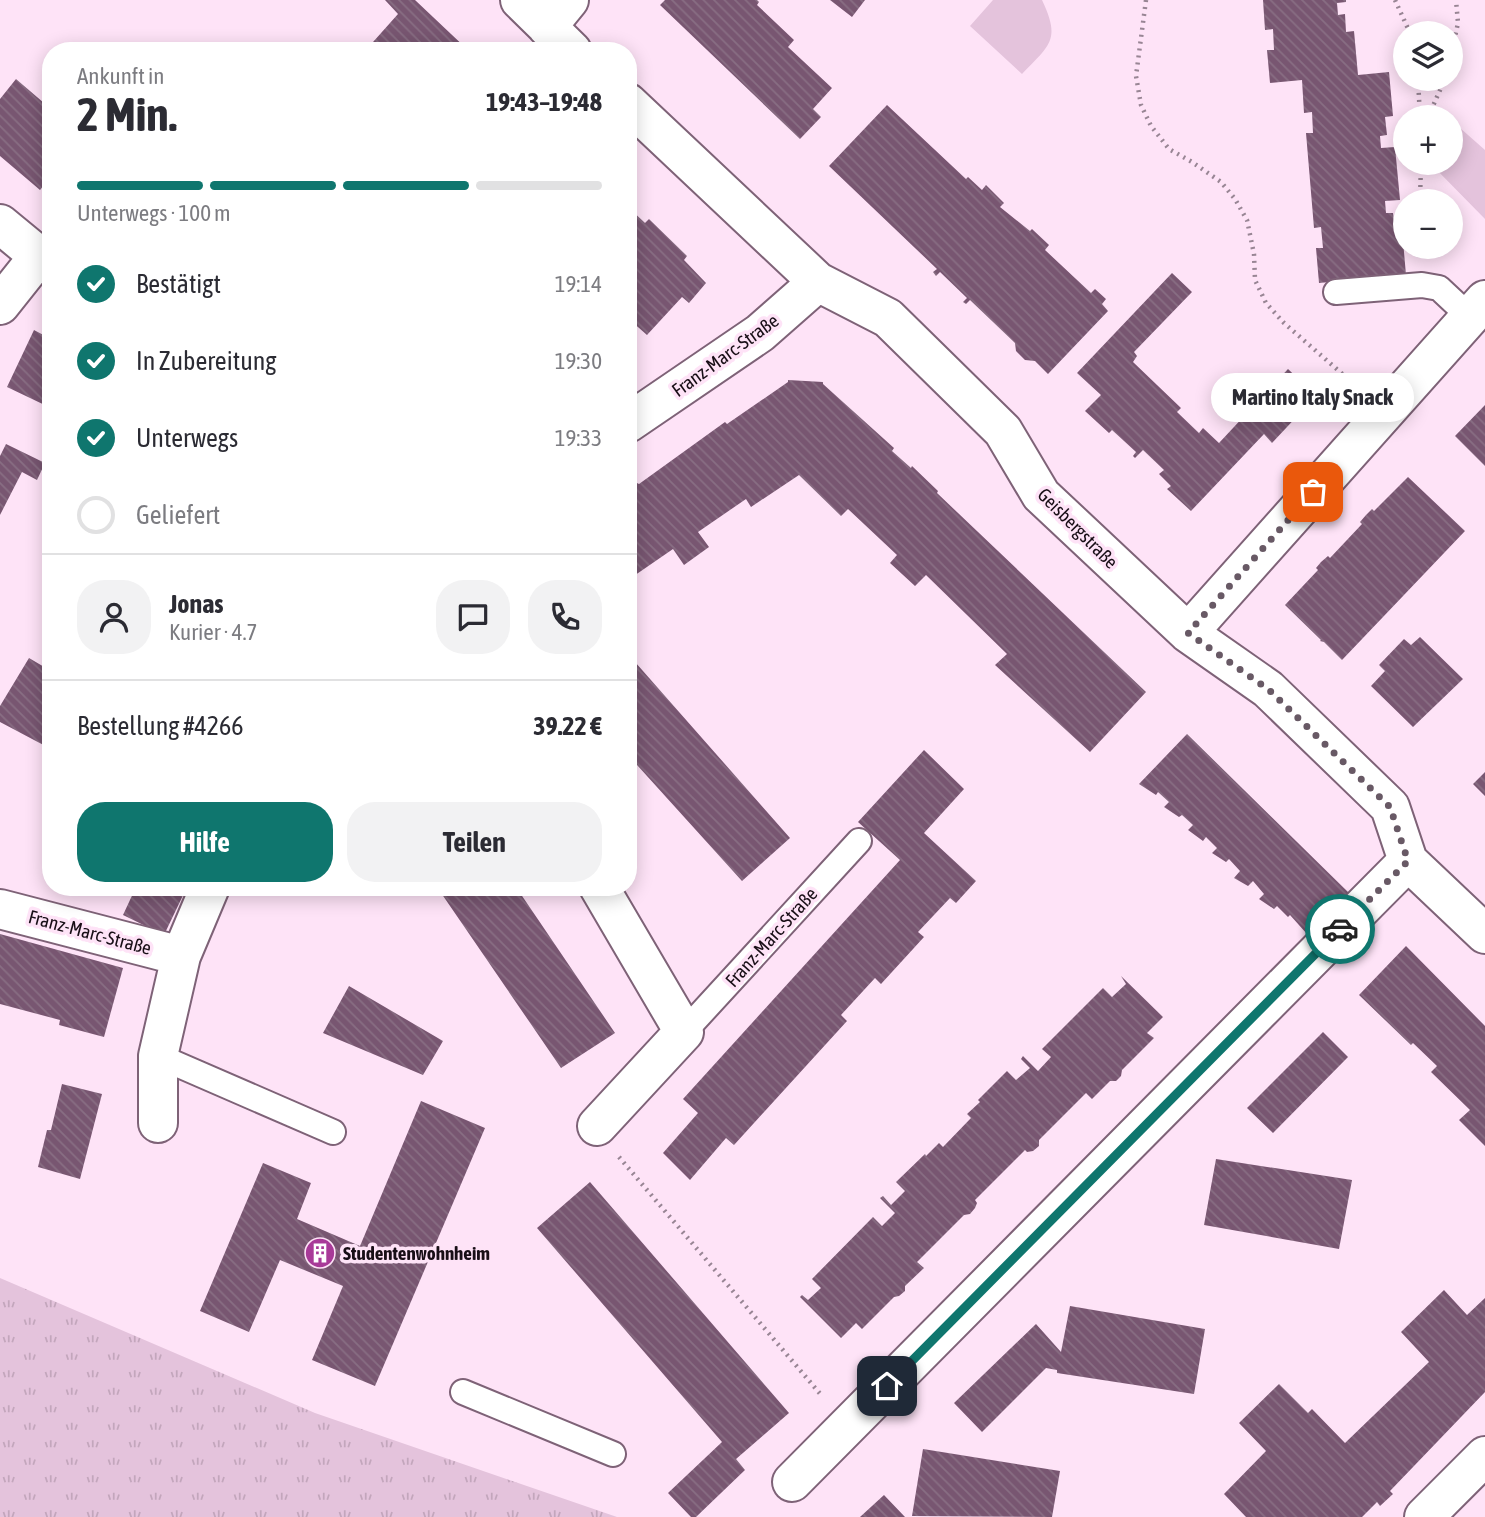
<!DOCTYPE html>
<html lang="de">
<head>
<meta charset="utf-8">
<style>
  body { margin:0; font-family:"Asap Condensed",sans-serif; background:#f2f2f3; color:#2b2b33; height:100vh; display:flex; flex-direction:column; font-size:26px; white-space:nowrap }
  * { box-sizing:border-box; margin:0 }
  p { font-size:23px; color:#7c7c81 }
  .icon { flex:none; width:38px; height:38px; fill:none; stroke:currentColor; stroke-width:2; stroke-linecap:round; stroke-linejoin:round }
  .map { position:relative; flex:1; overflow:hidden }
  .details { position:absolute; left:42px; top:42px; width:595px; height:854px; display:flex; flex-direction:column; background:#fff; border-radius:28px; box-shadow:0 4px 18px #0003 }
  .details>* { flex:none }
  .buttons { position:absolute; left:1393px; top:21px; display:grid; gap:14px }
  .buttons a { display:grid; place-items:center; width:70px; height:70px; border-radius:50%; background:#fff; box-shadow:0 4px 18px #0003; font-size:35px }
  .pin { position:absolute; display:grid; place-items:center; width:60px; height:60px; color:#fff; margin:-30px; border-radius:14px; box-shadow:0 4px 10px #0006 }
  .courier { position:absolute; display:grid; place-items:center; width:70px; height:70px; margin:-35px; border:5px solid #0f766e; border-radius:50%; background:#fff; color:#222; box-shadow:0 2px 9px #0007 }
  .bubble { position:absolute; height:49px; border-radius:24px; background:#fff; box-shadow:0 4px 18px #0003; font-size:23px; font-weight:700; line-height:49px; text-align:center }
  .overview em { font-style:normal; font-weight:700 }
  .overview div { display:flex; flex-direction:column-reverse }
  .overview { display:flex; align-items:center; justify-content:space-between; height:119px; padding:0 35px }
  h1 { font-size:46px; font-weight:700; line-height:52px }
  .bar { display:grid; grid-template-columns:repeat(4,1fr); gap:10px 7px; align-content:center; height:84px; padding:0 35px }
  .bar i { height:9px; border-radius:5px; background:#e1e1e2 }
  .bar .current { background:#0f766e }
  .bar p { grid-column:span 4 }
  .line { display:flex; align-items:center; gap:18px; padding:0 35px; border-top:2px solid #e1e1e2 }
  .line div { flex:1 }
  .round { display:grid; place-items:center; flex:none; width:74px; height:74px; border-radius:28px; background:#f2f2f3 }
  ol { padding:0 35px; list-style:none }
  li { display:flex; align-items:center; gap:21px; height:77px }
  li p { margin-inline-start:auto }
  li .icon { padding:7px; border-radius:50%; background:#0f766e; color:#fff; stroke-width:4 }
  li:last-child { color:#7c7c81 }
  li i { width:38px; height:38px; border:4px solid #e1e1e2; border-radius:50% }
  .button { display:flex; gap:14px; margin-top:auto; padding:14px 35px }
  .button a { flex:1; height:80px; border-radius:28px; background:#0f766e; color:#fff; font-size:28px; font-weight:700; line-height:80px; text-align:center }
  .button a+a { background:#f2f2f3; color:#2b2b33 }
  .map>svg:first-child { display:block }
  .grass { fill:url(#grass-tufts) }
  .park { fill:#e4c3dc }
  .building { fill:url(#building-back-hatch) }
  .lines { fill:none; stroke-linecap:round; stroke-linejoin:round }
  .service-casing { stroke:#7e6277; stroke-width:28 }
  .minor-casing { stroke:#7e6277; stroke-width:42 }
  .path { stroke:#988594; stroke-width:4.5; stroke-dasharray:2 5; stroke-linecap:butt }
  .service { stroke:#fff; stroke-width:24 }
  .minor { stroke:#fff; stroke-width:38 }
  .done { stroke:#685965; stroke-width:7; stroke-dasharray:0 12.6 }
  .route { stroke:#0f766e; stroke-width:9 }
  .labels { text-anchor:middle; stroke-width:7; stroke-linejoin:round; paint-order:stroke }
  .street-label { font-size:19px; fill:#180e16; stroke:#fee3f7 }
  .poi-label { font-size:19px; font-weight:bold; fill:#180e16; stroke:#fee3f7; text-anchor:start }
</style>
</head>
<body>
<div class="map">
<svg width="1485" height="1517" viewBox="0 0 1485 1517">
  <defs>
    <pattern id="grass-tufts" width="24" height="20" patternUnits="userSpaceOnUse" patternTransform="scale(1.75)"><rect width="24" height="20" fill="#e4c3dc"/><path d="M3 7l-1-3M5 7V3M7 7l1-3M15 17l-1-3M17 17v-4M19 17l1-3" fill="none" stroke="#c3a6bc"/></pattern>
    <pattern id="building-back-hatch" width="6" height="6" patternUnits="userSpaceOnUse" patternTransform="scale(1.75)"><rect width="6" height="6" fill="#785671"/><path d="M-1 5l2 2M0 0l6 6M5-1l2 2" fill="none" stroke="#886e83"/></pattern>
  </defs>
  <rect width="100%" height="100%" fill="#fee3f7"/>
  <path class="grass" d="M0 1278 315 1413 617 1517H0Z"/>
  <path class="park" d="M993 0H1042C1061 40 1050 45 1022 74L970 26Z
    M1451 120 1485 150V219L1430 163H1451Z"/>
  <path class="building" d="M385 0H415L469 51H365L398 14Z
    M665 0H757L759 2 757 5 794 40 788 47 832 88 813 109 821 117 800 139 660 5Z
    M830 0H865L852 17Z
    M1263 0H1346V2L1337 3 1338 15 1345 14 1346 32 1354 31 1358 75 1389 72 1393 116 1385 117 1387 135 1380 136 1381 148 1395 147 1400 200 1385 201 1386 213H1393L1395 230 1402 229 1406 275 1319 283 1316 248H1323L1321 227 1314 228 1306 133H1313L1312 112 1304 113 1302 80 1270 83 1267 50H1274L1273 29 1265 30Z
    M16 79 51 109V177L40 190 0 156V99Z
    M887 105 966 179 968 177 982 190 986 185 1004 203 1000 207 1030 231 1032 229 1049 245 1045 250 1091 293 1095 289 1106 299 1102 304 1108 311 1048 374 1035 361 1025 360 1016 351 1015 343 970 300 966 304 963 302 967 298 940 272 936 276 933 272 937 269 829 166Z
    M628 207 645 223 649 219 687 256 684 260 706 283 689 303 682 297 647 335 630 320 634 315 628 309Z
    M1172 273 1192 292 1134 352 1137 356 1133 362 1181 408 1177 412 1199 433 1203 428 1219 443 1288 369 1316 396 1272 443 1264 434 1191 511 1167 489 1171 486 1159 474 1164 470 1143 450 1135 458 1133 456 1136 452 1112 430 1109 433 1085 411 1101 395 1077 373Z
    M34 330 51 339V408L7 387Z
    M788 380 823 382V384L894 448 892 451 911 468 912 466 938 491 937 493 1146 692 1090 752 995 665 1007 654 926 575 915 586 890 563 897 555 848 509 841 516 799 475 751 507 746 499 698 532 709 547 684 565 673 549 628 580V488L637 483 639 484 725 422 727 424 788 382Z
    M1485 405V466L1455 436Z
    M6 444 45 463 37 480 22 472 0 515V456Z
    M1408 477 1465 531 1342 660 1324 642 1320 641 1321 640 1285 605 1318 570 1316 568 1321 562 1328 556 1330 558 1362 524 1360 522 1366 515 1372 509 1374 511Z
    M1420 637 1463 679 1413 727 1371 686 1385 671 1379 665 1404 639 1411 645Z
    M628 654 790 838 742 881 628 755Z
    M29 658 51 671V749L0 722V706Z
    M1187 734 1349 893 1307 934 1290 915 1288 917 1277 906 1274 909 1259 899 1264 894 1253 881 1248 886 1234 878 1240 871 1229 859 1226 862 1212 853 1217 848 1206 837 1203 841 1188 830 1193 825 1182 815 1179 817 1164 807 1169 802 1158 792 1156 795 1139 784Z
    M924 750 964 789 924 833 976 881 956 903 950 898 918 932 924 937 881 984 875 978 841 1015 847 1021 734 1145 726 1138 690 1180 663 1153 698 1113 683 1099 900 860 858 822Z
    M1485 772V796L1473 784Z
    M136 887H187L164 935 123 915Z
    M437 887H516L615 1033 561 1068Z
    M0 934 123 968 104 1037 59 1025 60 1020 0 1004Z
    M1406 946 1485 1026V1146L1459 1120 1470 1110 1431 1072 1437 1066 1413 1043 1411 1045 1359 995Z
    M1121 976 1163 1017 1147 1033 1154 1038 1122 1070 1121 1076 1116 1081H1110L1092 1099 1086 1093 1039 1140V1146L1033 1151 1027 1152 1025 1150 975 1200 977 1203 975 1208 970 1214 964 1215 917 1262 924 1268 905 1286V1291L899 1296 894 1297 862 1329 856 1323 841 1338 800 1297 802 1295 808 1300 821 1288 812 1279 873 1217 882 1226 895 1213 880 1198 883 1196 891 1205 905 1191 896 1182 925 1154 926 1156 939 1143 943 1147 971 1118 967 1114 980 1102 978 1100 1007 1071 1016 1080 1030 1068 1021 1059 1023 1056 1038 1071 1051 1057 1042 1049 1103 988 1112 997 1126 984Z
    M349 986 443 1041 423 1075 323 1033Z
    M1323 1032 1348 1057 1273 1133 1247 1108Z
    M62 1084 102 1094 80 1179 38 1167 47 1130H51Z
    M421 1101 485 1128 375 1386 312 1360 343 1286 280 1260 249 1332 200 1311 263 1163 311 1183 297 1219 360 1246Z
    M1216 1159 1352 1180 1339 1249 1204 1225Z
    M590 1182 789 1413 736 1459 745 1470 696 1517H691L668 1493 722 1442 537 1228Z
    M1444 1290 1467 1315 1485 1298V1392L1390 1491 1393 1494 1380 1506 1377 1502 1362 1517H1246L1224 1494 1266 1451 1239 1423 1279 1384 1308 1413 1312 1409 1345 1443 1429 1362 1401 1332Z
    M1070 1306 1205 1329 1194 1394 1057 1373V1370L1046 1368 982 1432 954 1403 1036 1324 1061 1352Z
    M923 1449 1060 1471 1052 1517 912 1516Z
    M884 1495 905 1517H860Z"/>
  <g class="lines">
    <g class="service-casing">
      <path id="service" d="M1336 292 1422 285 1439 288 1470 317
        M684 1032 859 841
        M158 1056 333 1132
        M463 1392 613 1454"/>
    </g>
    <g class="minor-casing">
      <path id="minor" d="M520 0 572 51
        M547 27 569 0
        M628 103 818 282 888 318 1003 431 1041 495 1188 633 1268 689 1390 807 1408 861 1485 934
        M0 224 51 266
        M0 305 39 256
        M628 423 760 333 818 282
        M1188 633 1485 300
        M0 909 181 956
        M158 1123V1056L181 956 210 887
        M597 1126 684 1032 599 887
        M792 1482 1408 861
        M1424 1517 1485 1456"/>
    </g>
    <path class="path" d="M1146 0 1136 76 1141 105 1151 126 1169 149 1192 162 1221 182 1235 199 1247 220 1254 254 1255 280 1266 303 1284 323 1355 385
      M1395 0 1410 33
      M1451 55 1458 23 1456 0
      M1418 79 1420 117
      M1428 117 1445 79
      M1420 201 1421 163
      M619 1157 822 1396"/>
    <use href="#service" class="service"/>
    <use href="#minor" class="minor"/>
  </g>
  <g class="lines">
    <path class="done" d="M1313 492 1188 633 1268 689 1390 807 1408 861 1340 929"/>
    <path class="route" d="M887 1386 1340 929"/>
  </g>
  <defs>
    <g id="building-disc" transform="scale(1.575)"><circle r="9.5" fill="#a83a98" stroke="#fee3f7"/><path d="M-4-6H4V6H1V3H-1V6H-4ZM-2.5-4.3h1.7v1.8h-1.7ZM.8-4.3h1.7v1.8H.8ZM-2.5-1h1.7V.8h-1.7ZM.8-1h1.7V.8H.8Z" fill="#fff"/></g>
  </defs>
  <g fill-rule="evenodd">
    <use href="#building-disc" x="320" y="1253"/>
  </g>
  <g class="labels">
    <g class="street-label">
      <text transform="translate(725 355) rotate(-36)" y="7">Franz-Marc-Straße</text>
      <text transform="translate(1078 528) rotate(45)" y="7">Geisbergstraße</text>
      <text transform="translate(90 932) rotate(15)" y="7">Franz-Marc-Straße</text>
      <text transform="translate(771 937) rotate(-48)" y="7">Franz-Marc-Straße</text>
    </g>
    <g class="poi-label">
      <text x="343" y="1260">Studentenwohnheim</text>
    </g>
  </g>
</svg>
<div class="buttons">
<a><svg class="icon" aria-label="layers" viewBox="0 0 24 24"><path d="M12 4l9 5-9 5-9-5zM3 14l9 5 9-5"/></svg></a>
<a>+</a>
<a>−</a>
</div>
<div class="pin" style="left:1313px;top:492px;background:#ea580c"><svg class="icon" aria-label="bag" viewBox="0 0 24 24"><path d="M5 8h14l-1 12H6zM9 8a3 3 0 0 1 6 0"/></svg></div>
<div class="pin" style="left:887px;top:1386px;background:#1f2937"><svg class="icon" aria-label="home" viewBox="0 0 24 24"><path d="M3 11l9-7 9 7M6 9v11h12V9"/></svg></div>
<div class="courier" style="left:1340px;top:929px"><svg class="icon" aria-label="car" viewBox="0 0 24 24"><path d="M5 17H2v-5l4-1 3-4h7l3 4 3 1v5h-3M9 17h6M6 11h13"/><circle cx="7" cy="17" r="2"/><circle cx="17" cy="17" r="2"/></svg></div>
<div class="bubble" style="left:1211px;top:373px;width:203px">Martino Italy Snack</div>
<section class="details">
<div class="overview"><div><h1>2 Min.</h1><p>Ankunft in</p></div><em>19:43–19:48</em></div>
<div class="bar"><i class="current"></i><i class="current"></i><i class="current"></i><i></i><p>Unterwegs · 100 m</p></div>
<ol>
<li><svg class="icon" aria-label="check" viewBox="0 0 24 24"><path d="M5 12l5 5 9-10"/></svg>Bestätigt<p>19:14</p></li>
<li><svg class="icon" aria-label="check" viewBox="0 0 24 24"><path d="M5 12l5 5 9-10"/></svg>In Zubereitung<p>19:30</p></li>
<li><svg class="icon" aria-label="check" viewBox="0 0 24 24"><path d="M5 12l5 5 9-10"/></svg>Unterwegs<p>19:33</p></li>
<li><i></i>Geliefert</li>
</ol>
<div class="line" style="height:126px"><a class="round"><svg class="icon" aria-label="person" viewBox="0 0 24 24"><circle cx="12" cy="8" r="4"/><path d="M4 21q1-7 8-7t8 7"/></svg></a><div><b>Jonas</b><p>Kurier · 4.7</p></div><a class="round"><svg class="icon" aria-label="chat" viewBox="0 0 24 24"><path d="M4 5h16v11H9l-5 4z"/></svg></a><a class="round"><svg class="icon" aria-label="phone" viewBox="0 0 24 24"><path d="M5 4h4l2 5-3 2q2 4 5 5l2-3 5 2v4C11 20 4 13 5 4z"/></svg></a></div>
<div class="line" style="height:91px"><div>Bestellung #4266</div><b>39.22 €</b></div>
<div class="button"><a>Hilfe</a><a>Teilen</a></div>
</section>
</div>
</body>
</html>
